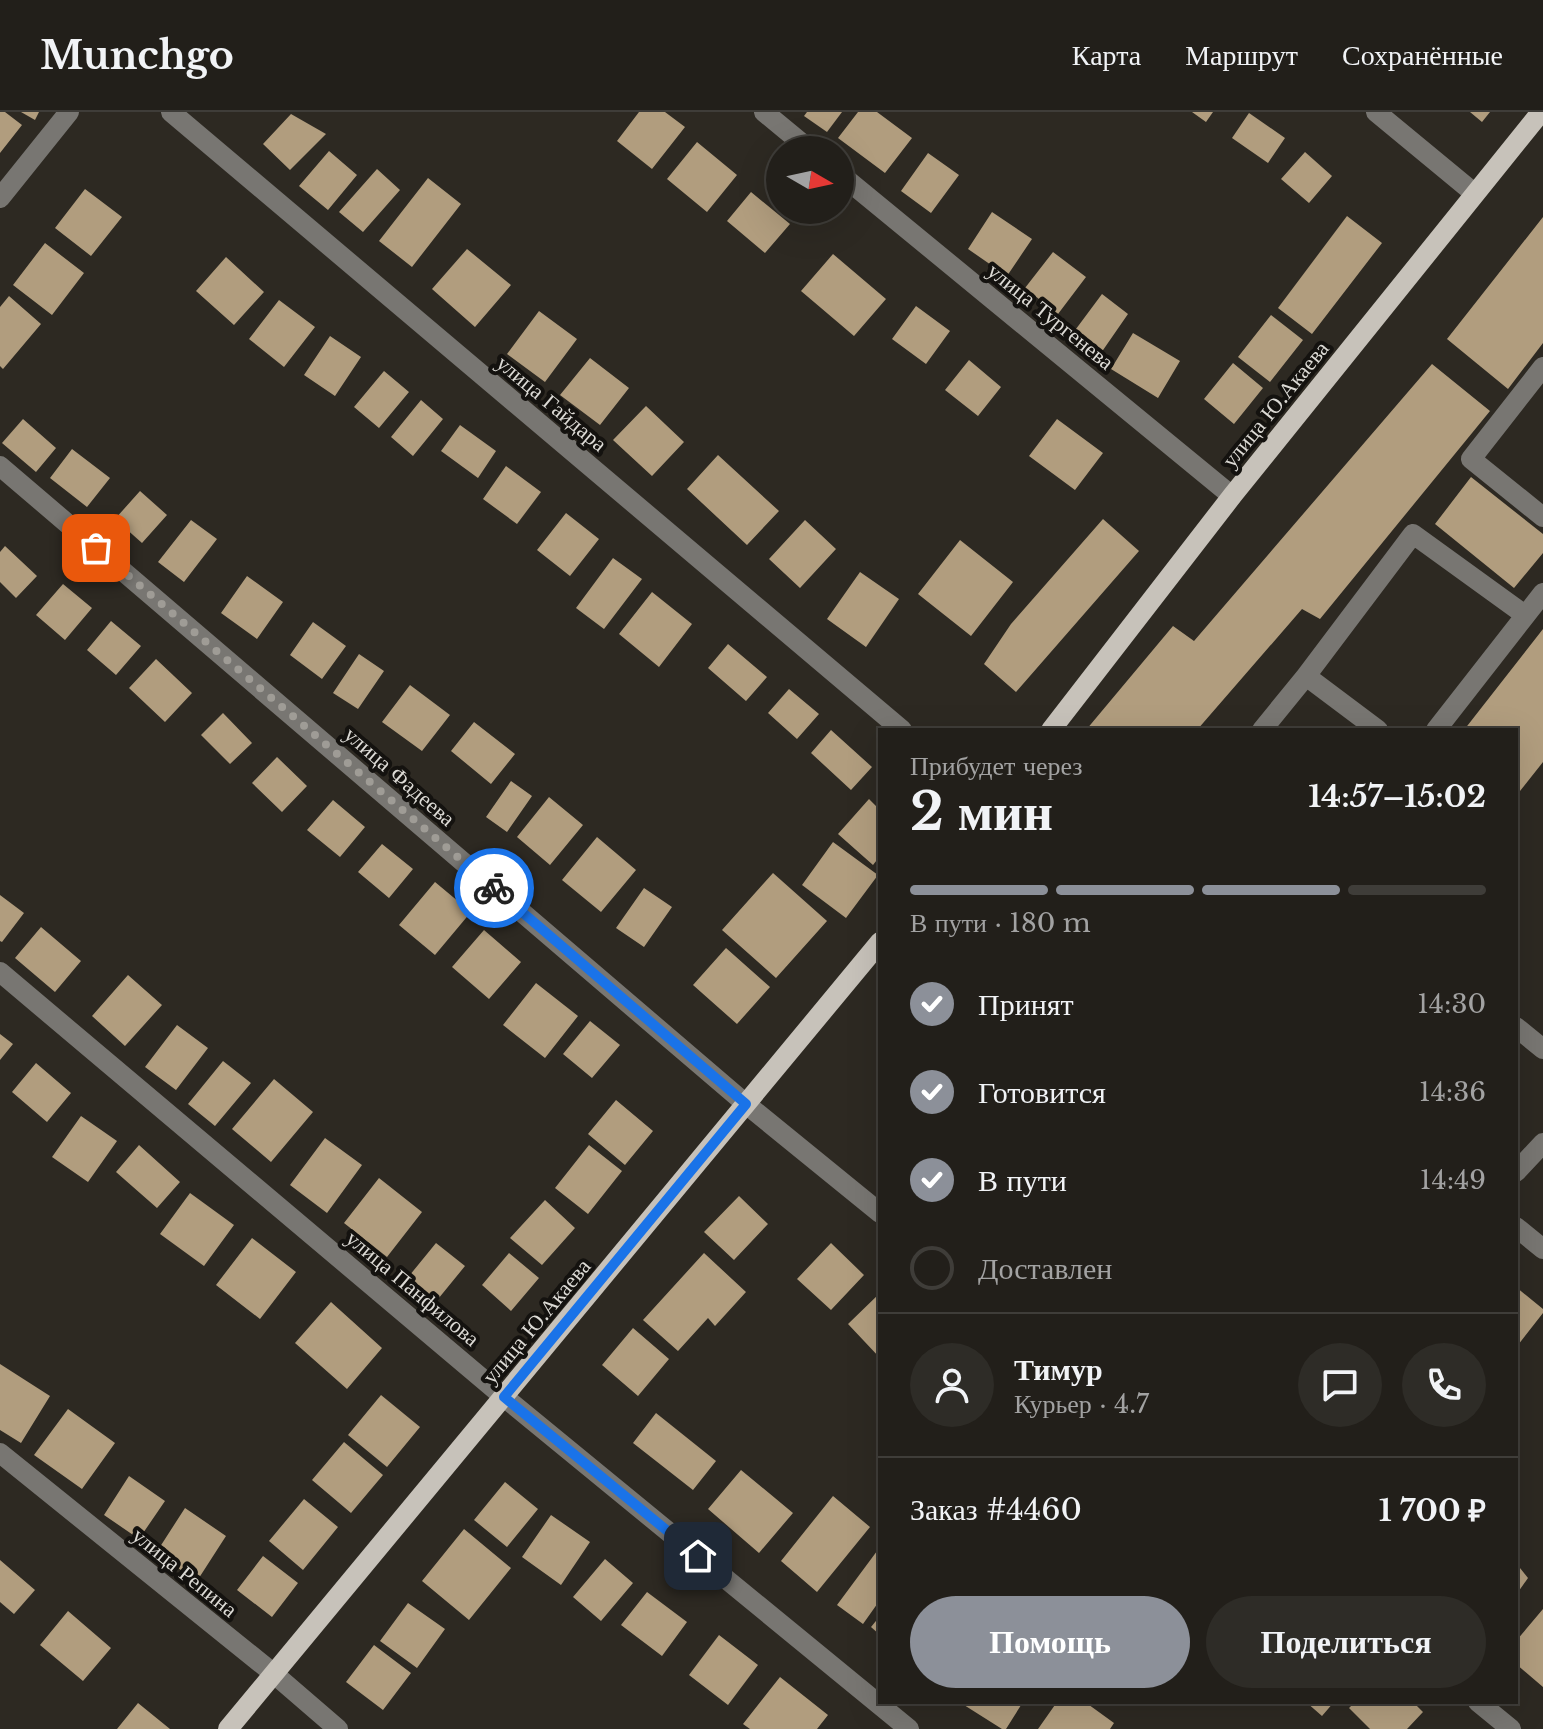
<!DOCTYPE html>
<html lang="ru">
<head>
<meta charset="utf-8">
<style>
  body { margin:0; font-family:"Libre Baskerville",serif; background:#2e2c27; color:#f1f3f6; height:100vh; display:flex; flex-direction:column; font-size:30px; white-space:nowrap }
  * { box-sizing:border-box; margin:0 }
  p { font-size:26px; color:#a2a2a2 }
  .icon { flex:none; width:44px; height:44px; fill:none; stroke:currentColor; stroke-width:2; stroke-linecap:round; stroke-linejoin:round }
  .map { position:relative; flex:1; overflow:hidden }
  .side { position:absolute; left:878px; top:616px; width:640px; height:976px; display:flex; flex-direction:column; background:#221f1a; border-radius:0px; box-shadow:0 8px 32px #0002,0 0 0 2px #3f3d39 }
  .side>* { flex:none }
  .needle { width:52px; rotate:99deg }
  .fabs { position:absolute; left:766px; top:24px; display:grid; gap:16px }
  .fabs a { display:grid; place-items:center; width:88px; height:88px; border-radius:50%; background:#221f1a; box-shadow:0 8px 32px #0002,0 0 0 2px #3f3d39; font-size:40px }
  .pin { position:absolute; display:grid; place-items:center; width:68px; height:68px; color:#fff; margin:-34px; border-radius:16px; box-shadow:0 4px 12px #0006 }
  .courier { position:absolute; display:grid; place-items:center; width:80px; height:80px; margin:-40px; border:6px solid #1a73e8; border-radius:50%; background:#fff; color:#222; box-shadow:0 2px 10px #0007 }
  .headline em { font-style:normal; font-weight:800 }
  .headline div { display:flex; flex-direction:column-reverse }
  .headline { display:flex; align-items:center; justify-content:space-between; height:136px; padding:0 32px }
  h1 { font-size:52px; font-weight:800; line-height:60px }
  .bar { display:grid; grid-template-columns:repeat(4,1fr); gap:12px 8px; align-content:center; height:96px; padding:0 32px }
  .bar i { height:10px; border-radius:6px; background:#3f3d39 }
  .bar .on { background:#8c9099 }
  .bar p { grid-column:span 4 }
  .line { display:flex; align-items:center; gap:20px; padding:0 32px; border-top:2px solid #3f3d39 }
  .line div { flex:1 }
  .round { display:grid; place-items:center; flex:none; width:84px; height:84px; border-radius:42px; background:#2e2c27 }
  ol { padding:0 32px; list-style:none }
  li { display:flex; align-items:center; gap:24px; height:88px }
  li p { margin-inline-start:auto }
  li .icon { padding:8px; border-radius:50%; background:#8c9099; color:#fff; stroke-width:4 }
  li:last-child { color:#a2a2a2 }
  li i { width:44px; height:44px; border:4px solid #3f3d39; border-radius:50% }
  .action { display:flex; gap:16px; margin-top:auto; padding:16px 32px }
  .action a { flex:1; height:92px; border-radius:48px; background:#8c9099; color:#fff; font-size:32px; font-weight:800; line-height:92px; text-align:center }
  .action a+a { background:#2e2c27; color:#f1f3f6 }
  header { display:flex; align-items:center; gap:48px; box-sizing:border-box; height:112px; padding:0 40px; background:#221f1a; border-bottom:2px solid #3f3d39 }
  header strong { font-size:38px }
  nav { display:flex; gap:44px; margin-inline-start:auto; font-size:28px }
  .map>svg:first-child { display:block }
  .building { fill:#b19d7e }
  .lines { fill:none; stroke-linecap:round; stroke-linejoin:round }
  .minor { stroke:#787672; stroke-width:20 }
  .major { stroke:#c7c2ba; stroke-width:20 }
  .done { stroke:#9f9c96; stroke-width:8; stroke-dasharray:0 14.4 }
  .route { stroke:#1a73e8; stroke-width:10 }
  .labels { text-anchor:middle; stroke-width:8; stroke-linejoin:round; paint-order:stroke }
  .street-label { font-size:22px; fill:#dcdad5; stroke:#14120f }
</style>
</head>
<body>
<header>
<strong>Munchgo</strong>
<nav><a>Карта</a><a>Маршрут</a><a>Сохранённые</a></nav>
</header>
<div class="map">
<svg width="1543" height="1617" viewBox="0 0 1543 1617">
  <rect width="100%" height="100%" fill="#2d2922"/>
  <path class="building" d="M0 0H5L22 13 0 41Z
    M21 0H39L35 8Z
    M639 0H665L685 15 652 57 617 29Z
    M807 0H842L827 20 804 4Z
    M858 0H877L912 26 885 61 838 26Z
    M1192 0H1213L1206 10Z
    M1470 0H1490L1482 10Z
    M1249 1 1285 26 1268 51 1232 26Z
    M291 2 326 22 290 58 263 32Z
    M697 30 737 63 707 100 667 67Z
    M329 39 357 63 328 98 299 74Z
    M1305 40 1332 64 1309 91 1281 67Z
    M928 41 959 63 931 101 901 79Z
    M377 57 400 78 363 120 339 100Z
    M428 66 461 92 412 155 379 129Z
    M85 77 122 105 91 144 55 116Z
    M751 80 790 112 765 141 727 109Z
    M992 100 1032 127 1007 164 968 137Z
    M1347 104 1382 131 1312 222 1278 196Z
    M1543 105V231L1508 277 1447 227Z
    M45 131 84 161 52 203 13 173Z
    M467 137 511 173 475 215 432 177Z
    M1053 140 1086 165 1058 202 1025 176Z
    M833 142 886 187 854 224 801 179Z
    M226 145 264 180 234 213 196 179Z
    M1102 182 1128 202 1101 241 1073 221Z
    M9 184 41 212 3 257 0 254V195Z
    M279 188 315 215 284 255 249 227Z
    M916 194 950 219 926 252 892 227Z
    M539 199 577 227 545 270 507 242Z
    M1271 203 1303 228 1270 270 1238 245Z
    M1133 221 1180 249 1158 286 1111 257Z
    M330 224 361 245 335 284 304 263Z
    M590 246 629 276 600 313 560 283Z
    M969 248 1001 275 978 304 945 278Z
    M1233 251 1263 276 1234 312 1204 287Z
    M1432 252 1490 299 1320 507 1302 497 1197 618H1086L1173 514 1194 529Z
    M384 259 409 280 379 316 354 295Z
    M421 288 443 307 413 344 391 325Z
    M646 294 684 330 652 364 613 328Z
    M23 307 56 336 36 360 2 331Z
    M1057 307 1103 341 1075 378 1029 344Z
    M460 313 496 339 478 366 441 339Z
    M72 337 110 366 87 395 50 366Z
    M718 343 779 399 747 433 687 377Z
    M506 354 541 380 517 412 483 387Z
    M1471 365 1543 422V441L1514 476 1435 412Z
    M140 379 167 403 142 431 115 407Z
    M566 401 599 427 570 464 537 438Z
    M1103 407 1139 439 1016 580 984 552 1011 512Z
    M191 408 217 427 184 470 158 450Z
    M805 408 836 437 800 476 769 447Z
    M960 428 1013 470 971 524 918 482Z
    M5 434 37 464 16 486 0 470V440Z
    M613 446 642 467 604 517 576 496Z
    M860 460 899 487 866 535 827 507Z
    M247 464 283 490 257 527 221 501Z
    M63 472 92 496 65 528 36 503Z
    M652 480 692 512 659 555 619 522Z
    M111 509 141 534 116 563 87 538Z
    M313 510 346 534 322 567 290 543Z
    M1543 517V650L1516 684V618H1464Z
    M728 532 767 565 746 589 708 556Z
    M359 542 384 559 358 597 333 581Z
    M156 547 192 581 165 610 129 576Z
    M410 573 450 603 422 639 382 610Z
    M789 577 819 602 797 627 768 601Z
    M223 601 252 631 230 652 201 623Z
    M474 610 515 642 491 672 451 639Z
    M831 618 872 655 851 678 811 641Z
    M277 645 307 674 282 700 252 671Z
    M511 669 532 684 507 720 486 705Z
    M549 685 583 713 550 753 517 725Z
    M869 687 880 698V744L873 753 838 722Z
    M333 688 365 715 340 745 307 718Z
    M597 725 636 758 601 800 562 768Z
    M833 730 878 763 846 806 802 773Z
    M382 732 413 757 389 786 358 760Z
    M773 761 827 809 776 866 722 818Z
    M435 770 471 800 435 843 399 813Z
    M644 776 672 795 644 835 616 816Z
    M0 783 24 801 2 830 0 829Z
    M41 815 81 849 55 880 15 846Z
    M484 818 521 850 489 887 452 855Z
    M726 836 770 875 737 912 693 873Z
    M128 863 162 893 125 934 92 904Z
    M536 871 578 904 545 946 503 913Z
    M590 909 620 933 592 966 563 942Z
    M177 913 208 936 176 978 145 955Z
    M0 922 13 932 0 948Z
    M223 949 251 971 215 1014 188 992Z
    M36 951 71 981 47 1010 12 980Z
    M274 967 313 1000 271 1050 232 1017Z
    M616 988 653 1019 625 1053 588 1022Z
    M81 1004 117 1029 88 1070 52 1045Z
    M325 1026 362 1053 327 1101 290 1073Z
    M139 1033 180 1070 157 1096 116 1060Z
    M589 1033 622 1059 588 1102 555 1076Z
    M379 1066 422 1100 387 1145 344 1111Z
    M190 1081 234 1113 204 1154 160 1122Z
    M739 1084 768 1112 734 1148 704 1120Z
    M545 1088 575 1116 542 1153 510 1126Z
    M252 1126 296 1160 260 1207 216 1173Z
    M436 1131 465 1154 434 1192 405 1169Z
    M831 1131 864 1163 831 1198 797 1167Z
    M509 1141 539 1166 511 1199 482 1173Z
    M704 1141 746 1180 715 1214 708 1206 678 1239 643 1208Z
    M1516 1175 1543 1197V1201L1518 1233Z
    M880 1181V1246L848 1212Z
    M331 1190 382 1236 347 1277 295 1231Z
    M633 1216 669 1247 638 1284 602 1253Z
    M0 1252 50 1284 21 1331 0 1318Z
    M381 1283 420 1315 387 1355 348 1323Z
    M68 1297 115 1331 82 1377 34 1343Z
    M656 1301 716 1349 693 1378 633 1331Z
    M344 1330 383 1363 351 1401 312 1368Z
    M741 1358 793 1401 759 1441 708 1397Z
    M129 1364 165 1389 139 1427 104 1403Z
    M505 1370 538 1397 507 1435 474 1408Z
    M833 1384 870 1415 817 1480 781 1449Z
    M304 1387 338 1415 303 1458 269 1429Z
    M185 1396 226 1424 197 1469 156 1441Z
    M551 1403 590 1430 561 1473 522 1445Z
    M464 1417 511 1456 469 1508 422 1469Z
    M880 1435V1488L863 1512 837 1493Z
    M263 1444 298 1471 272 1505 237 1478Z
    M605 1447 633 1471 601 1509 573 1485Z
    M0 1448 35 1478 14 1502 0 1490Z
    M1516 1451 1528 1466 1516 1483Z
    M647 1480 687 1510 662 1544 621 1513Z
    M408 1491 445 1517 417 1556 380 1529Z
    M1543 1497V1575L1516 1552V1529Z
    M68 1499 111 1536 83 1569 40 1533Z
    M880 1504V1523L871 1515Z
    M719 1523 758 1553 728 1593 689 1563Z
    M374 1533 411 1561 383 1598 346 1570Z
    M780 1565 828 1603 817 1617H750L743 1612Z
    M966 1590H1023L1006 1617H1002L964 1593Z
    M1057 1590H1085L1114 1611 1110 1617H1038Z
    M1306 1590H1334L1322 1604Z
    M1355 1590H1413L1423 1600 1407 1617H1370L1349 1596Z
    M138 1591 170 1617H117Z"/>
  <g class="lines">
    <path class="minor" d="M171 0 902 618
      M764 0 810 38
      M1376 0 1474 81
      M840 62 1232 384
      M0 86 69 0
      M1543 255 1471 347 1543 405
      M0 354 746 992 880 1101
      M1306 564 1413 422 1525 503
      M1262 618 1306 564 1378 618
      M1436 618 1543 481
      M0 860 504 1285 909 1617
      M1516 915 1543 937
      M1516 1060 1543 1031
      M1516 1115 1543 1137
      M0 1341 273 1561 338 1617
      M1478 1590 1511 1617"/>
    <path class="major" d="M1051 618 1232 384 1541 0
      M228 1617 880 830"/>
  </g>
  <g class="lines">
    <path class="done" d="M96 436 494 776"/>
    <path class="route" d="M494 776 746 992 504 1285 698 1444"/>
  </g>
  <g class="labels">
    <g class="street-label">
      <text transform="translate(1051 204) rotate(39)" y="8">улица Тургенева</text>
      <text transform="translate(552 291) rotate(40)" y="8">улица Гайдара</text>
      <text transform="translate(1275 292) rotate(-51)" y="8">улица Ю.Акаева</text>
      <text transform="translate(400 664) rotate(41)" y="8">улица Фадеева</text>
      <text transform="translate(413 1176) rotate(40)" y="8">улица Панфилова</text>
      <text transform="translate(536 1209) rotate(-50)" y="8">улица Ю.Акаева</text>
      <text transform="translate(185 1460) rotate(39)" y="8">улица Репина</text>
    </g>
  </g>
</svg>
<div class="fabs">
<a><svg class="needle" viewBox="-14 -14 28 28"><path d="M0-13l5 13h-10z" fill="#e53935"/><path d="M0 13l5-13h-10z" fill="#a2a2a2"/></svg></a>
</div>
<div class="pin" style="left:96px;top:436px;background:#ea580c"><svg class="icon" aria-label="bag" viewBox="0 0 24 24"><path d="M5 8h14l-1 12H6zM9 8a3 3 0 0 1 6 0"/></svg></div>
<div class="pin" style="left:698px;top:1444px;background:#1f2937"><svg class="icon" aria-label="home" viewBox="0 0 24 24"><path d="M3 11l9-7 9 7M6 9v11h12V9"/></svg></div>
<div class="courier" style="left:494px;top:776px"><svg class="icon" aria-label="bike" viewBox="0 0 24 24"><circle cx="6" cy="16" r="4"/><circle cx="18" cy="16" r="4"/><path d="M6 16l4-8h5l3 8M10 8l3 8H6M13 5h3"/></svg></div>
<section class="side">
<div class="headline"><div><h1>2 мин</h1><p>Прибудет через</p></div><em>14:57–15:02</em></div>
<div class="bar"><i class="on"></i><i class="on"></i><i class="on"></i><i></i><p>В пути · 180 m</p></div>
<ol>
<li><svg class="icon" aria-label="check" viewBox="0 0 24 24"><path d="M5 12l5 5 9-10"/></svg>Принят<p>14:30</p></li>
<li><svg class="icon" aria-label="check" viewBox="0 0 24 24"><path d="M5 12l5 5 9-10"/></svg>Готовится<p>14:36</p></li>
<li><svg class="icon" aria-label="check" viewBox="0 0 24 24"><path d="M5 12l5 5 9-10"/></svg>В пути<p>14:49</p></li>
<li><i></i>Доставлен</li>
</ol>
<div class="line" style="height:144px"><a class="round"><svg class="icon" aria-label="person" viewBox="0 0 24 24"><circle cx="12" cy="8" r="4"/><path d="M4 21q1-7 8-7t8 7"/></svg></a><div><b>Тимур</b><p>Курьер · 4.7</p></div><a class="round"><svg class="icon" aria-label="chat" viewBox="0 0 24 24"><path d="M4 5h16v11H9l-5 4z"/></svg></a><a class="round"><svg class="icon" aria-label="phone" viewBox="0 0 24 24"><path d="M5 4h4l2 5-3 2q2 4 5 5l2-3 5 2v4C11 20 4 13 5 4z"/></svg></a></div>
<div class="line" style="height:104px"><div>Заказ #4460</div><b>1 700 ₽</b></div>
<div class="action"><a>Помощь</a><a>Поделиться</a></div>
</section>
</div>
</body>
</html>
